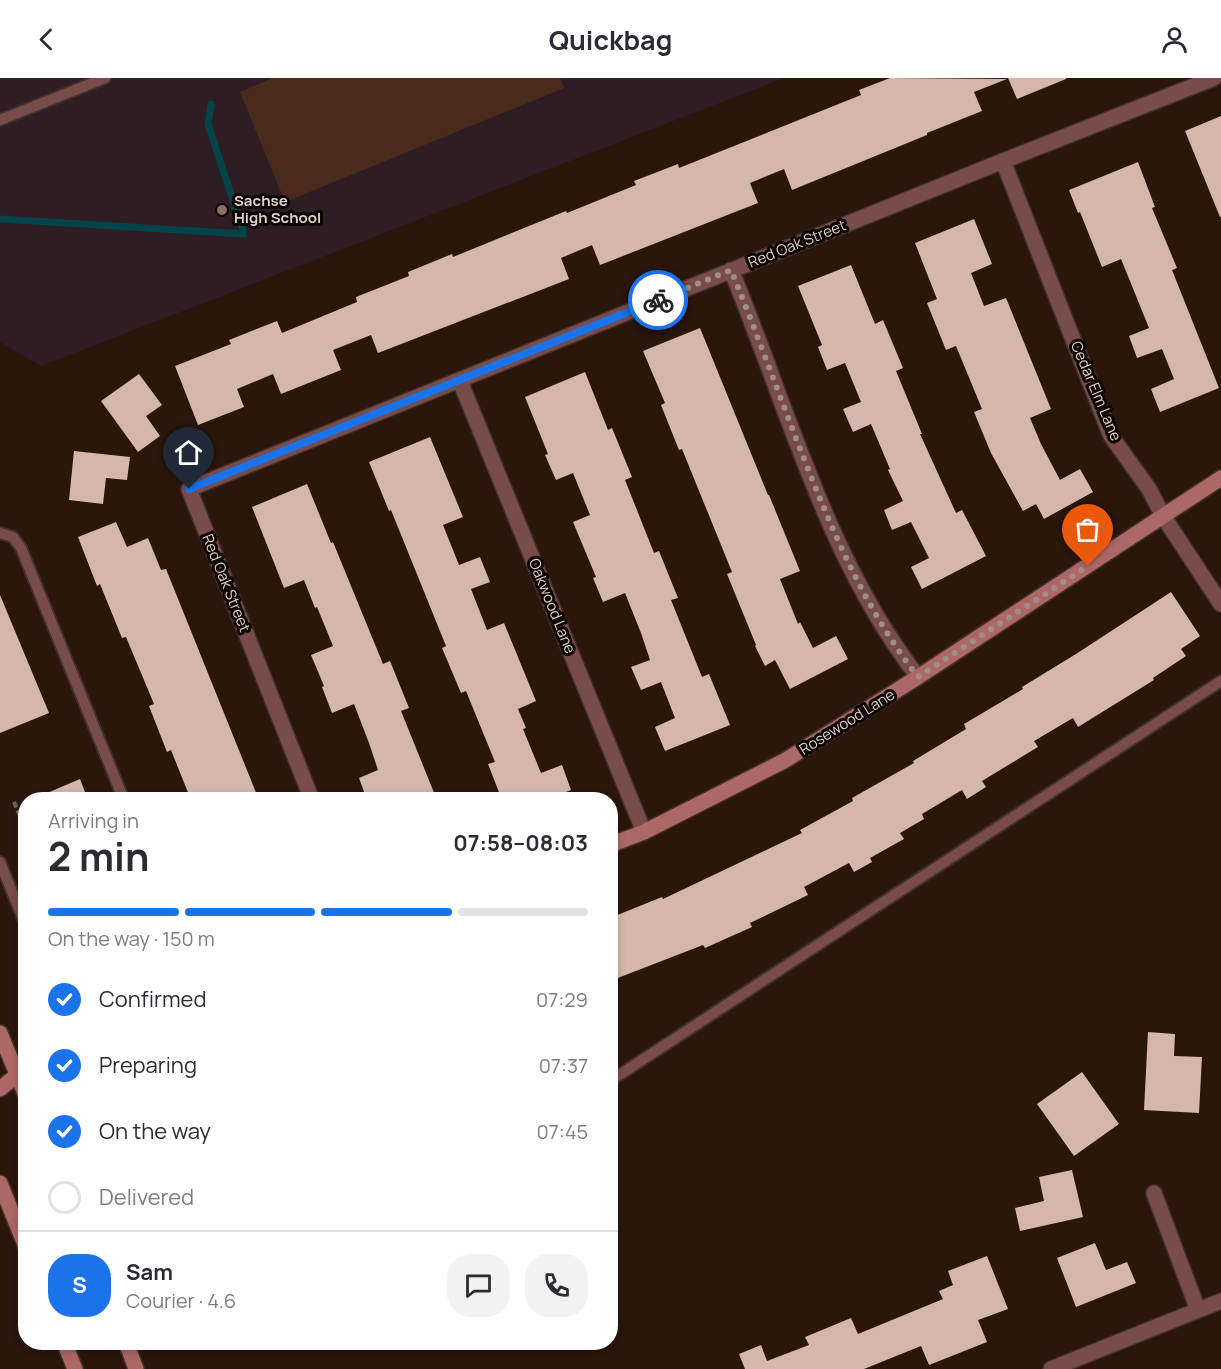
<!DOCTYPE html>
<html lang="en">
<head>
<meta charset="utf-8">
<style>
  body { margin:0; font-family:Manrope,sans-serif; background:#f2f2f3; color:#2b2b33; height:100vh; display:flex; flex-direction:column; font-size:22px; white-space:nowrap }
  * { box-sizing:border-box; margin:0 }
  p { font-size:20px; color:#7c7c81 }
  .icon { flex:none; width:33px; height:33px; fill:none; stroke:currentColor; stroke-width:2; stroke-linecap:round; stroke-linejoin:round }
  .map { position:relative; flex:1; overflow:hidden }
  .sheet { position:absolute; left:18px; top:714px; width:600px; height:558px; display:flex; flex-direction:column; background:#fff; border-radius:24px; box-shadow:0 3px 9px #0003 }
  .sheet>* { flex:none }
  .pin { position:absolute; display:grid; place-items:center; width:51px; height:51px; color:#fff; margin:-62px -26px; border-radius:50% 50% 50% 0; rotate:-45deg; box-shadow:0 0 6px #0007 }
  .pin .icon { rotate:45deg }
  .courier { position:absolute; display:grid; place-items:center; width:60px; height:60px; margin:-30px; border:4px solid #1a73e8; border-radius:50%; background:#fff; color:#222; box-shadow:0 2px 8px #0007 }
  .summary em { font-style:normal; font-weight:700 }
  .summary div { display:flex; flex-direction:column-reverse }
  .summary { display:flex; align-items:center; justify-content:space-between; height:102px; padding:0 30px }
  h1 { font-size:39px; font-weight:700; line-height:45px }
  .bar { display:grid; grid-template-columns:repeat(4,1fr); gap:9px 6px; align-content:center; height:72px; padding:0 30px }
  .bar i { height:8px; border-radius:4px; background:#e1e1e2 }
  .bar .on { background:#1a73e8 }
  .bar p { grid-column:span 4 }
  .line { display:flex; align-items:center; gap:15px; padding:0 30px; border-top:2px solid #e1e1e2 }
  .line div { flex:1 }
  .round { display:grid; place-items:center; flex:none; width:63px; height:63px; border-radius:24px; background:#f2f2f3 }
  ol { padding:0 30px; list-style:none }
  li { display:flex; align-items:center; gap:18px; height:66px }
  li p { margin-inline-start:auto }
  li .icon { padding:6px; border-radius:50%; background:#1a73e8; color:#fff; stroke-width:4 }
  li:last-child { color:#7c7c81 }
  li i { width:33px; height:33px; border:3px solid #e1e1e2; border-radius:50% }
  header { display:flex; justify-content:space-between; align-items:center; height:78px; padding:0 30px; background:#fff; font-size:27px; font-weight:700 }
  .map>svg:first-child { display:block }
  .education { fill:#2e1d23 }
  .green { fill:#492b1c }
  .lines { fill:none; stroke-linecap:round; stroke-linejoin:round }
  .stream { stroke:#024449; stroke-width:7 }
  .building { fill:#d4b7aa }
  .lane-casing { stroke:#433026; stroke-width:14 }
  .street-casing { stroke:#433026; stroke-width:18 }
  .secondary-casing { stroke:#433026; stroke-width:18 }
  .path { stroke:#77655c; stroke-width:4; stroke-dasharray:6 3; stroke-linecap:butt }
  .lane { stroke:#794c4c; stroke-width:10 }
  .street { stroke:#794c4c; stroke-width:15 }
  .secondary { stroke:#ae6767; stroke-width:15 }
  .done { stroke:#a08f86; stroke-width:6; stroke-dasharray:0 10.8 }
  .route { stroke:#1a73e8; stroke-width:8 }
  .education-dot { fill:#8d6e63; stroke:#0c0502; stroke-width:2 }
  .labels { text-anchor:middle; stroke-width:6; stroke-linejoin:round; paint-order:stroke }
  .poi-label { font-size:15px; font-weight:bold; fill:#dfd0c9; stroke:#0c0502; text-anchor:start }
  .street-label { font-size:15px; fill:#dfd0c9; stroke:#0c0502 }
</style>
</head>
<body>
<header><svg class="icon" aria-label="back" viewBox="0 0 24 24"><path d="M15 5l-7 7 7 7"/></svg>Quickbag<svg class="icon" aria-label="person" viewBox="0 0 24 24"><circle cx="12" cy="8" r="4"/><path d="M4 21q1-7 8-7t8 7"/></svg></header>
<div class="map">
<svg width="1221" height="1291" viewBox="0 0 1221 1291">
  <rect width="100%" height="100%" fill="#2a160b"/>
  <path class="education" d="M0 0H784L41 288 0 264Z"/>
  <path class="green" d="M273 0H560L564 10 285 124 240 14Z"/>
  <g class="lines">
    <path class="stream" d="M0 141 244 156 208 46 211 26"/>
  </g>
  <path class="building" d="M890 0 1007 1 974 14 982 33 927 55V57L792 112 784 91 750 105 758 125 600 187 592 167 561 180 569 201 378 275 371 257 333 272 341 292 281 316 273 296 237 311 244 329 198 347 175 288 231 266 229 262 277 243 282 255 357 224 356 219 409 198 408 194 452 176 453 179 566 133 567 135 636 107 634 103 678 86 679 90 861 17 859 12Z
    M1008 0H1066V1L1017 21Z
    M1221 38V139H1220L1185 53Z
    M1138 84 1155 129 1152 130 1177 190 1172 192 1219 310 1160 334 1151 311 1174 301 1162 271 1137 280 1129 258 1149 250 1132 208 1121 181 1102 189 1080 134 1078 135 1069 112Z
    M974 141 992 186 971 195 984 228 1006 220 1051 331 1030 340 1041 366 1060 402 1080 391 1093 414 1044 441 1036 426 1023 433 991 375 974 334 982 331 956 268 946 272 927 225 937 221 915 165Z
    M851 187 875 246 883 242 903 290 896 293 922 356H920L956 435 962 432 986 478 922 511 911 489 929 480 911 444 892 452 884 432 903 423 888 392 890 391 871 346 853 354 843 331 861 324 845 285 827 292 818 269 822 267 798 208Z
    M700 250 768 417H769L800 493 780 501 798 546 800 544 813 570 836 558 848 581 790 611 775 582 765 588 755 568 756 567 727 496 732 494 682 371 679 372 661 327 665 325 643 273Z
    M585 294 608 352 612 350 632 399 625 402 654 475 659 473 678 520 671 522 702 599 709 596 730 647 665 673 655 649 675 640 661 604 641 612 631 589 650 582 641 555 625 515 603 524 593 500 596 499 573 444 590 437 573 395 556 402 545 377 548 376 525 319Z
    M139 296 162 327 146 338 160 358 138 374 101 323Z
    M430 359 463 439 443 447 459 487 480 479 490 504 471 511 487 552 504 545 536 623 518 631 526 650 523 651 541 695 562 687 571 712 547 722H502L488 686 495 684 466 613 461 615 442 570 446 568 391 432 389 433 369 384Z
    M74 373 130 379 127 402 106 400 103 426 69 422Z
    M307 406 331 465 333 464 383 586 390 583 409 630 401 633 437 722H367L359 700 378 692 369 665 354 626 332 635 322 609 324 608 311 577 333 568 317 529 315 530 304 502 284 510 252 429Z
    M116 444 127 469 148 460 161 492 166 491 259 722H191L171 672 167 674 149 628 154 626 126 559 122 560 100 506 97 508 78 459Z
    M1171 514 1200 558 1181 571 1186 578 1153 600 1154 602 1078 649 1073 640 1034 663 1038 669 982 703 986 709 967 721 962 712 922 736 924 741 900 755 904 761 870 780 872 784 854 794 849 785 804 809 808 817 750 845 752 849 705 870 703 867 610 903V840L662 819 663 821 802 755 800 752 853 723 852 720 914 685 913 683 966 651 964 646 1023 611 1022 609 1076 576Z
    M0 517 49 635 0 655Z
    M80 701 88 722H33V721Z
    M1148 954 1175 956 1174 978 1202 979 1199 1035 1144 1032Z
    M1082 994 1119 1046 1074 1078 1037 1026Z
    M1072 1092 1083 1139 1020 1153 1015 1130 1044 1123 1039 1099Z
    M1095 1165 1106 1192 1127 1184 1136 1205 1076 1229 1057 1180Z
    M987 1178 1008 1231 978 1242 987 1264 929 1287 921 1268 864 1291H745L739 1276 761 1267 767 1283 809 1267 805 1259 851 1240 858 1256 943 1221 939 1213 953 1207 948 1193Z"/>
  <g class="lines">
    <g class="lane-casing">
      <path id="lane" d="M0 42 105 0
        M0 455 13 459 21 470 124 722
        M0 784 26 848
        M610 1003 1221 603"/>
    </g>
    <g class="street-casing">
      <path id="street" d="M1003 83 1111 358 1149 411 1163 438 1221 526
        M731 192C788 329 826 480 918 599
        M460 303 644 754
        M312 722 189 411 1003 83 1214 0
        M1154 1115 1198 1232
        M1051 1291 1221 1223"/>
    </g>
    <g class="secondary-casing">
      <path id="secondary" d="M610 767 644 754 784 683 918 599 1221 400
        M0 955 26 1018
        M0 1011 17 997
        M0 1105 26 1169
        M64 1264 75 1291
        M126 1264 136 1291"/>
    </g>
    <path class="path" d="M14 724 26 753"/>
    <use href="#lane" class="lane"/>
    <use href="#street" class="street"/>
    <use href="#secondary" class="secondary"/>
  </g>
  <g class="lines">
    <path class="done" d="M658 222 731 192C755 250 776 309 799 368 831 450 863 528 918 599L1088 488"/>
    <path class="route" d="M189 411 658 222"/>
  </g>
  <circle class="education-dot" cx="222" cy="132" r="6"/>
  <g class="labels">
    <g class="poi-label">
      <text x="234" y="128">Sachse<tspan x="234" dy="17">High School</tspan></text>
    </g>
    <g class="street-label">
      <text transform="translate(797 166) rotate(-22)" y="5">Red Oak Street</text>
      <text transform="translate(1096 313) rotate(67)" y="5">Cedar Elm Lane</text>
      <text transform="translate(226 505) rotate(68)" y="5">Red Oak Street</text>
      <text transform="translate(552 528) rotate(68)" y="5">Oakwood Lane</text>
      <text transform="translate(847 644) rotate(-32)" y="5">Rosewood Lane</text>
    </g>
  </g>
</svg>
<div class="pin" style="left:1088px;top:488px;background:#ea580c"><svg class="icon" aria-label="bag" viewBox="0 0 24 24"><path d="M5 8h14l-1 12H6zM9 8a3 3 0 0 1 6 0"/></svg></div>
<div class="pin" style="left:189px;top:411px;background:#1f2937"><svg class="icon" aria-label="home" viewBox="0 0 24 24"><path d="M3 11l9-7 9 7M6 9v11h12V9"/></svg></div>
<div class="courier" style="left:658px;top:222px"><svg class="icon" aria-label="bike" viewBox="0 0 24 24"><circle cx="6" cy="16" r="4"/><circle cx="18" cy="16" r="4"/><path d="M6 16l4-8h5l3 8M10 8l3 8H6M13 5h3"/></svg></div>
<section class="sheet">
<div class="summary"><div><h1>2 min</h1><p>Arriving in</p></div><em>07:58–08:03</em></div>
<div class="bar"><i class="on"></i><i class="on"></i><i class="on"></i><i></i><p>On the way · 150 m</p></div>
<ol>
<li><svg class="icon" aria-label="check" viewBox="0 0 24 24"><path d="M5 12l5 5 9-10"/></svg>Confirmed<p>07:29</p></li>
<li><svg class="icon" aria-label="check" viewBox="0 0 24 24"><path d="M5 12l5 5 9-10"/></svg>Preparing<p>07:37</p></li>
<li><svg class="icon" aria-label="check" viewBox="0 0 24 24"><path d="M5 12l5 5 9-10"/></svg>On the way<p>07:45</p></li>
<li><i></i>Delivered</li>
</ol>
<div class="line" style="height:108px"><b class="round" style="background:#1a73e8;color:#fff">S</b><div><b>Sam</b><p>Courier · 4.6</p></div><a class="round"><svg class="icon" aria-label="chat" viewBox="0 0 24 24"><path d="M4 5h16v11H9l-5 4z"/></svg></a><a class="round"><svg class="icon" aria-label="phone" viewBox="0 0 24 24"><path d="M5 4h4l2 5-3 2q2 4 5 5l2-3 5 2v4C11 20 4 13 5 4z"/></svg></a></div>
</section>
</div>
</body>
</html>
